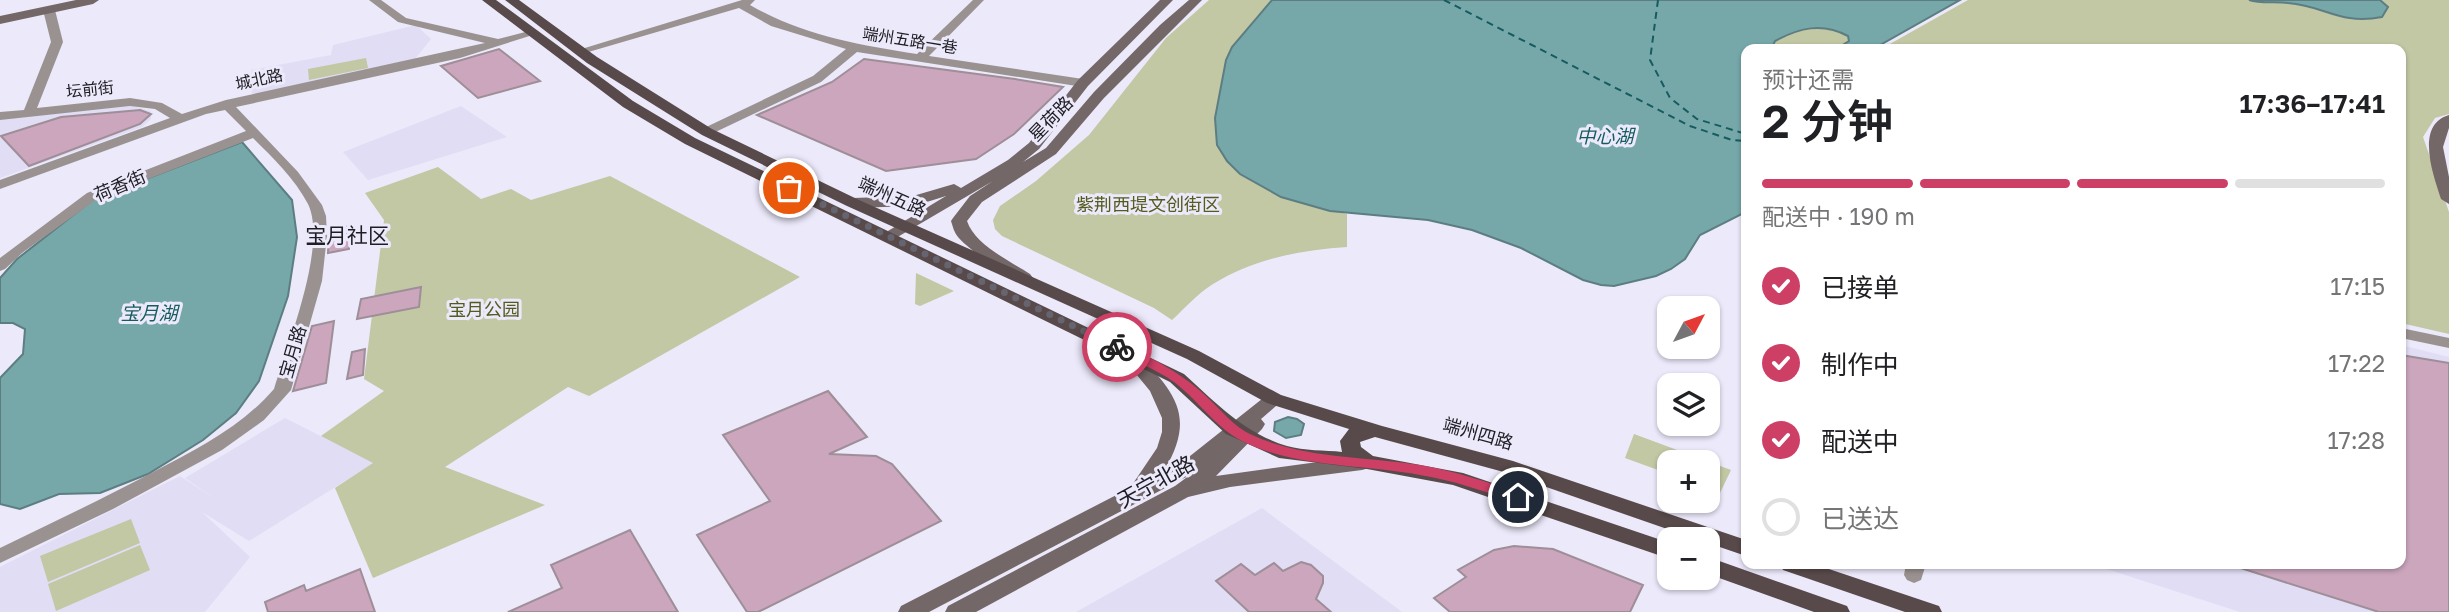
<!DOCTYPE html>
<html lang="zh">
<head>
<meta charset="utf-8">
<style>
  body { margin:0; font-family:"Golos Text","Noto Sans SC",sans-serif; background:#f2f2f2; color:#202124; height:100vh; display:flex; flex-direction:column; font-size:26px; white-space:nowrap }
  * { box-sizing:border-box; margin:0 }
  p { font-size:23px; color:#757577 }
  .icon { flex:none; width:38px; height:38px; fill:none; stroke:currentColor; stroke-width:2; stroke-linecap:round; stroke-linejoin:round }
  .map { position:relative; flex:1; overflow:hidden }
  .sheet { position:absolute; left:1741px; top:44px; width:665px; height:525px; display:flex; flex-direction:column; background:#fff; border-radius:14px; box-shadow:0 2px 5px #0004 }
  .sheet>* { flex:none }
  .needle { width:46px; rotate:49deg }
  .buttons { position:absolute; left:1657px; top:296px; display:grid; gap:14px }
  .buttons a { display:grid; place-items:center; width:63px; height:63px; border-radius:14px; background:#fff; box-shadow:0 2px 5px #0004; font-size:35px }
  .pin { position:absolute; display:grid; place-items:center; width:60px; height:60px; color:#fff; margin:-30px; border:4px solid #fff; border-radius:50%; box-shadow:0 2px 7px #0007 }
  .courier { position:absolute; display:grid; place-items:center; width:70px; height:70px; margin:-35px; border:5px solid #ce3f66; border-radius:50%; background:#fff; color:#222; box-shadow:0 2px 9px #0007 }
  .headline em { font-style:normal; font-weight:600 }
  .headline div { display:flex; flex-direction:column-reverse }
  .headline { display:flex; align-items:center; justify-content:space-between; height:119px; padding:0 21px }
  h1 { font-size:46px; font-weight:600; line-height:52px }
  .bar { display:grid; grid-template-columns:repeat(4,1fr); gap:10px 7px; align-content:center; height:84px; padding:0 21px }
  .bar i { height:9px; border-radius:5px; background:#e0e0e0 }
  .bar .on { background:#ce3f66 }
  .bar p { grid-column:span 4 }
  ol { padding:0 21px; list-style:none }
  li { display:flex; align-items:center; gap:21px; height:77px }
  li p { margin-inline-start:auto }
  li .icon { padding:7px; border-radius:50%; background:#ce3f66; color:#fff; stroke-width:4 }
  li:last-child { color:#757577 }
  li i { width:38px; height:38px; border:4px solid #e0e0e0; border-radius:50% }
  .map>svg:first-child { display:block }
  .built { fill:#e0ddf5 }
  .green { fill:#c2c7a4 }
  .water { fill:#76a8aa; stroke:#5c7e82; stroke-width:2 }
  .lines { fill:none; stroke-linecap:round; stroke-linejoin:round }
  .ferry { stroke:#165c5f; stroke-width:2; stroke-dasharray:7 5; stroke-linecap:butt }
  .building { fill:#cba6bd; stroke:#9e8e98; stroke-width:2 }
  .street { fill:#9a9291; fill-rule:evenodd }
  .secondary { fill:#736767; fill-rule:evenodd }
  .primary { fill:#584a4a; fill-rule:evenodd }
  .route { fill:#ce3f66 }
  .done { stroke:#66646e; stroke-width:7; stroke-dasharray:0 12.6 }
  .labels { text-anchor:middle; stroke-width:6; stroke-linejoin:round; paint-order:stroke }
  .far-street-label { font-size:16px; fill:#1e1d23; stroke:#ebe9fa }
  .street-label { font-size:18px; fill:#1e1d23; stroke:#ebe9fa }
  .park-label { font-size:18px; fill:#555a1d; stroke:#ebe9fa }
  .water-label { font-size:19px; font-style:italic; fill:#165c5f; stroke:#ebe9fa }
  .quarter-label { font-size:21px; fill:#1e1d23; stroke:#ebe9fa }
  .near-street-label { font-size:21px; fill:#1e1d23; stroke:#ebe9fa }
</style>
</head>
<body>
<div class="map">
<svg width="2449" height="612" viewBox="0 0 2449 612">
  <rect width="100%" height="100%" fill="#ebe9fa"/>
  <path class="built" d="M416 25 431 39 411 64 252 96 251 70 331 55 333 45Z
    M133 106 151 111V119L142 127 0 178V118Z
    M461 106 507 137 368 180 343 152Z
    M2401 345 2449 357V612H2240L2091 564H2401Z
    M285 418 374 463 249 541 202 512 250 557 205 612H0V567L180 476 218 501 185 478Z
    M1262 508 1402 612H1076Z"/>
  <path class="green" d="M1209 0H1272L1253 21 1226 60 1215 118 1227 161 1240 174 1281 197 1347 214V247C1300 250 1253 259 1213 284 1198 293 1185 308 1172 320L1154 308 1002 236 995 229 993 220 1000 206 1036 181 1089 135 1166 38Z
    M1968 0H2449V114L2435 118 2423 137 2449 212V334L2401 323V49H1881Z
    M1813 27 1827 28 1848 36 1849 41 1836 49H1780L1773 45 1774 41 1799 29Z
    M366 58 368 68 309 80 308 69Z
    M438 167 481 199 511 189 531 200 610 176 800 277 589 396 568 387 445 467 545 505 373 578 335 488 373 463 321 436 384 391 364 379 384 220 365 193Z
    M916 273 954 291 920 306 915 304Z
    M1634 434 1731 470 1720 493 1708 488V462H1670L1669 474 1625 458Z
    M131 519 140 543 48 582 40 556Z
    M140 545 150 570 56 611 48 584Z"/>
  <path class="water" d="M1272 0H1960L1873 49H1836L1849 41 1848 36C1822 22 1799 28 1775 41L1773 45 1780 49H1746V212L1700 235 1685 259 1671 269 1656 276 1614 286 1601 285 1583 280 1521 248 1472 230 1428 220 1330 211 1281 197 1240 174 1227 161 1217 145 1215 118 1226 60 1232 47Z
    M2249 0H2380L2388 7 2382 17C2339 25 2326 6 2288 3 2275 1 2262 4 2249 0Z
    M242 142 292 200 297 237 288 296 259 381 236 413 203 440 148 474 100 493 59 494 20 509 0 504V378L23 354 25 329 13 323H0V278L17 259 94 199Z
    M1288 417 1297 419 1304 424 1301 435 1286 438 1274 431 1275 422Z"/>
  <g class="lines">
    <path class="ferry" d="M1444 0 1690 126 1732 140 1746 141
      M1658 0 1650 60 1670 98 1697 119 1746 134"/>
  </g>
  <path class="building" d="M499 49 540 81 478 98 441 66Z
    M864 59 1015 79 1063 87 1014 134 976 159 886 171 757 115 832 82Z
    M140 110 151 114 140 124 29 166 1 136 61 117Z
    M351 226 349 249 328 253 329 230Z
    M421 287 419 307 357 319 361 299Z
    M334 321 326 383 293 391 312 326Z
    M365 349 363 375 347 379 352 352Z
    M2401 355 2449 363V612H2379L2234 566 2235 564H2401Z
    M828 391 867 437 829 454 876 456 892 464 941 521 758 612H747L697 535 770 501 723 435Z
    M630 530 678 612H508L562 588 551 565Z
    M1514 546 1553 549 1643 585 1630 612H1450L1434 598 1466 577 1458 570 1494 550Z
    M1301 562 1311 565 1323 576V583L1316 599 1331 612H1249L1216 581 1241 564 1255 575 1274 563 1283 571Z
    M360 569 375 612H268L265 602 304 585 306 591Z"/>
  <g class="lines">
    <path class="street" d="M369 0H381L406 18 498 39 533 30 539 33 460 58 236 107 298 172 322 205 326 216 327 236 322 281 291 390 264 420 222 450 113 509 0 563V548C52 523 104 498 155 471 198 449 242 426 274 389 287 346 328 245 308 204 295 179 272 157 253 138L97 199 22 253 5 269 0 271V258L87 193 246 131 225 110 206 114 0 189V180L170 118 155 109 130 106 0 120V112L24 110 51 42 43 10 49 7 55 10 63 42 37 108 130 98 162 103 182 114 226 100 485 43 398 22Z
      M742 0H755L750 5C802 35 858 45 917 54L973 0H984L929 56 1083 79 1089 83 1083 87 857 52 821 82 707 136 701 132 702 129 813 76 846 49 771 26 739 8 585 53H577L575 51Z
      M2401 328 2449 338V348L2401 338Z
      M1906 564H1926L1921 580 1914 583 1907 580 1904 575Z"/>
    <path class="secondary" d="M76 0H99L93 4 0 24V16Z
      M1160 0H1173L1088 86 1039 149 1023 162 1046 148 1094 92 1160 25 1189 0H1202L1104 98 1056 154 982 202 967 221C975 245 1010 261 1030 274L1033 278 1030 282C1016 285 968 249 958 237 954 232 953 227 951 221L953 218 970 196 993 181 889 242 883 240 881 237 883 234 946 196 914 206 853 208 845 203 853 198 913 196 954 184 961 188 1008 160 1029 143 1078 80Z
      M2449 115V128L2443 147 2449 177V204L2441 199C2434 177 2414 125 2449 115Z
      M1127 346 1133 348C1173 392 1198 413 1164 471L1185 460 1267 395H1281L1284 399 1261 419 1265 424 1262 429 1216 476 1362 456 1369 458 1372 463 1369 468 1362 470 1230 487 1188 497 976 612H945L948 606 1175 486 1190 475 929 612H898L901 606 1130 488 1157 448 1162 432V418L1150 391 1118 352Z"/>
    <path class="primary" d="M482 0H496L633 101 695 138 1184 374C1216 403 1244 433 1287 446 1304 451 1325 450 1342 452L1340 441 1349 429 1267 403 1187 359 847 206 702 135 587 63 505 0H519L597 57 712 129 859 200 1199 351 1281 395 1382 426 1513 461 1746 540V556L1708 543V539H1696L1500 471 1375 437 1360 442 1361 447 1373 456 1463 473 1670 543V559L1453 485 1367 469 1279 458 1226 434 1170 382 685 144 623 107Z
      M1708 557 1847 606 1850 612H1814L1708 574Z
      M1780 564H1814L1939 606 1942 612H1905L1783 570Z"/>
  </g>
  <path class="route" d="M1117 344C1146 353 1186 376 1208 398 1222 411 1234 427 1252 435 1304 459 1364 456 1420 465 1455 471 1488 483 1522 493L1524 497 1518 502C1485 492 1453 480 1420 475 1361 464 1297 468 1242 441 1215 427 1198 400 1174 382 1156 369 1132 360 1112 350L1111 347Z"/>
  <g class="lines">
    <path class="done" d="M789 188 1117 347"/>
  </g>
  <g class="labels">
    <g class="far-street-label">
      <text transform="translate(910 40) rotate(9)" y="6">端州五路一巷</text>
      <text transform="translate(259 79) rotate(-12)" y="6">城北路</text>
      <text transform="translate(90 89) rotate(-6)" y="6">坛前街</text>
    </g>
    <g class="street-label">
      <text transform="translate(1051 119) rotate(-46)" y="6">星荷路</text>
      <text transform="translate(120 186) rotate(-23)" y="6">荷香街</text>
      <text transform="translate(892 197) rotate(24)" y="6">端州五路</text>
      <text transform="translate(293 352) rotate(-74)" y="6">宝月路</text>
      <text transform="translate(1478 434) rotate(16)" y="6">端州四路</text>
    </g>
    <g class="park-label">
      <text x="1148" y="211">紫荆西堤文创街区</text>
      <text x="484" y="316">宝月公园</text>
    </g>
    <g class="water-label">
      <text x="1605" y="143">中心湖</text>
      <text x="149" y="320">宝月湖</text>
    </g>
    <g class="quarter-label">
      <text x="347" y="243">宝月社区</text>
    </g>
    <g class="near-street-label">
      <text transform="translate(1156 482) rotate(-29)" y="7">天宁北路</text>
    </g>
  </g>
</svg>
<div class="buttons">
<a><svg class="needle" viewBox="-14 -14 28 28"><path d="M0-13l5 13h-10z" fill="#e53935"/><path d="M0 13l5-13h-10z" fill="#757577"/></svg></a>
<a><svg class="icon" aria-label="layers" viewBox="0 0 24 24"><path d="M12 4l9 5-9 5-9-5zM3 14l9 5 9-5"/></svg></a>
<a>+</a>
<a>−</a>
</div>
<div class="pin" style="left:789px;top:188px;background:#ea580c"><svg class="icon" aria-label="bag" viewBox="0 0 24 24"><path d="M5 8h14l-1 12H6zM9 8a3 3 0 0 1 6 0"/></svg></div>
<div class="pin" style="left:1518px;top:497px;background:#1f2937"><svg class="icon" aria-label="home" viewBox="0 0 24 24"><path d="M3 11l9-7 9 7M6 9v11h12V9"/></svg></div>
<div class="courier" style="left:1117px;top:347px"><svg class="icon" aria-label="bike" viewBox="0 0 24 24"><circle cx="6" cy="16" r="4"/><circle cx="18" cy="16" r="4"/><path d="M6 16l4-8h5l3 8M10 8l3 8H6M13 5h3"/></svg></div>
<section class="sheet">
<div class="headline"><div><h1>2 分钟</h1><p>预计还需</p></div><em>17:36–17:41</em></div>
<div class="bar"><i class="on"></i><i class="on"></i><i class="on"></i><i></i><p>配送中 · 190 m</p></div>
<ol>
<li><svg class="icon" aria-label="check" viewBox="0 0 24 24"><path d="M5 12l5 5 9-10"/></svg>已接单<p>17:15</p></li>
<li><svg class="icon" aria-label="check" viewBox="0 0 24 24"><path d="M5 12l5 5 9-10"/></svg>制作中<p>17:22</p></li>
<li><svg class="icon" aria-label="check" viewBox="0 0 24 24"><path d="M5 12l5 5 9-10"/></svg>配送中<p>17:28</p></li>
<li><i></i>已送达</li>
</ol>
</section>
</div>
</body>
</html>
